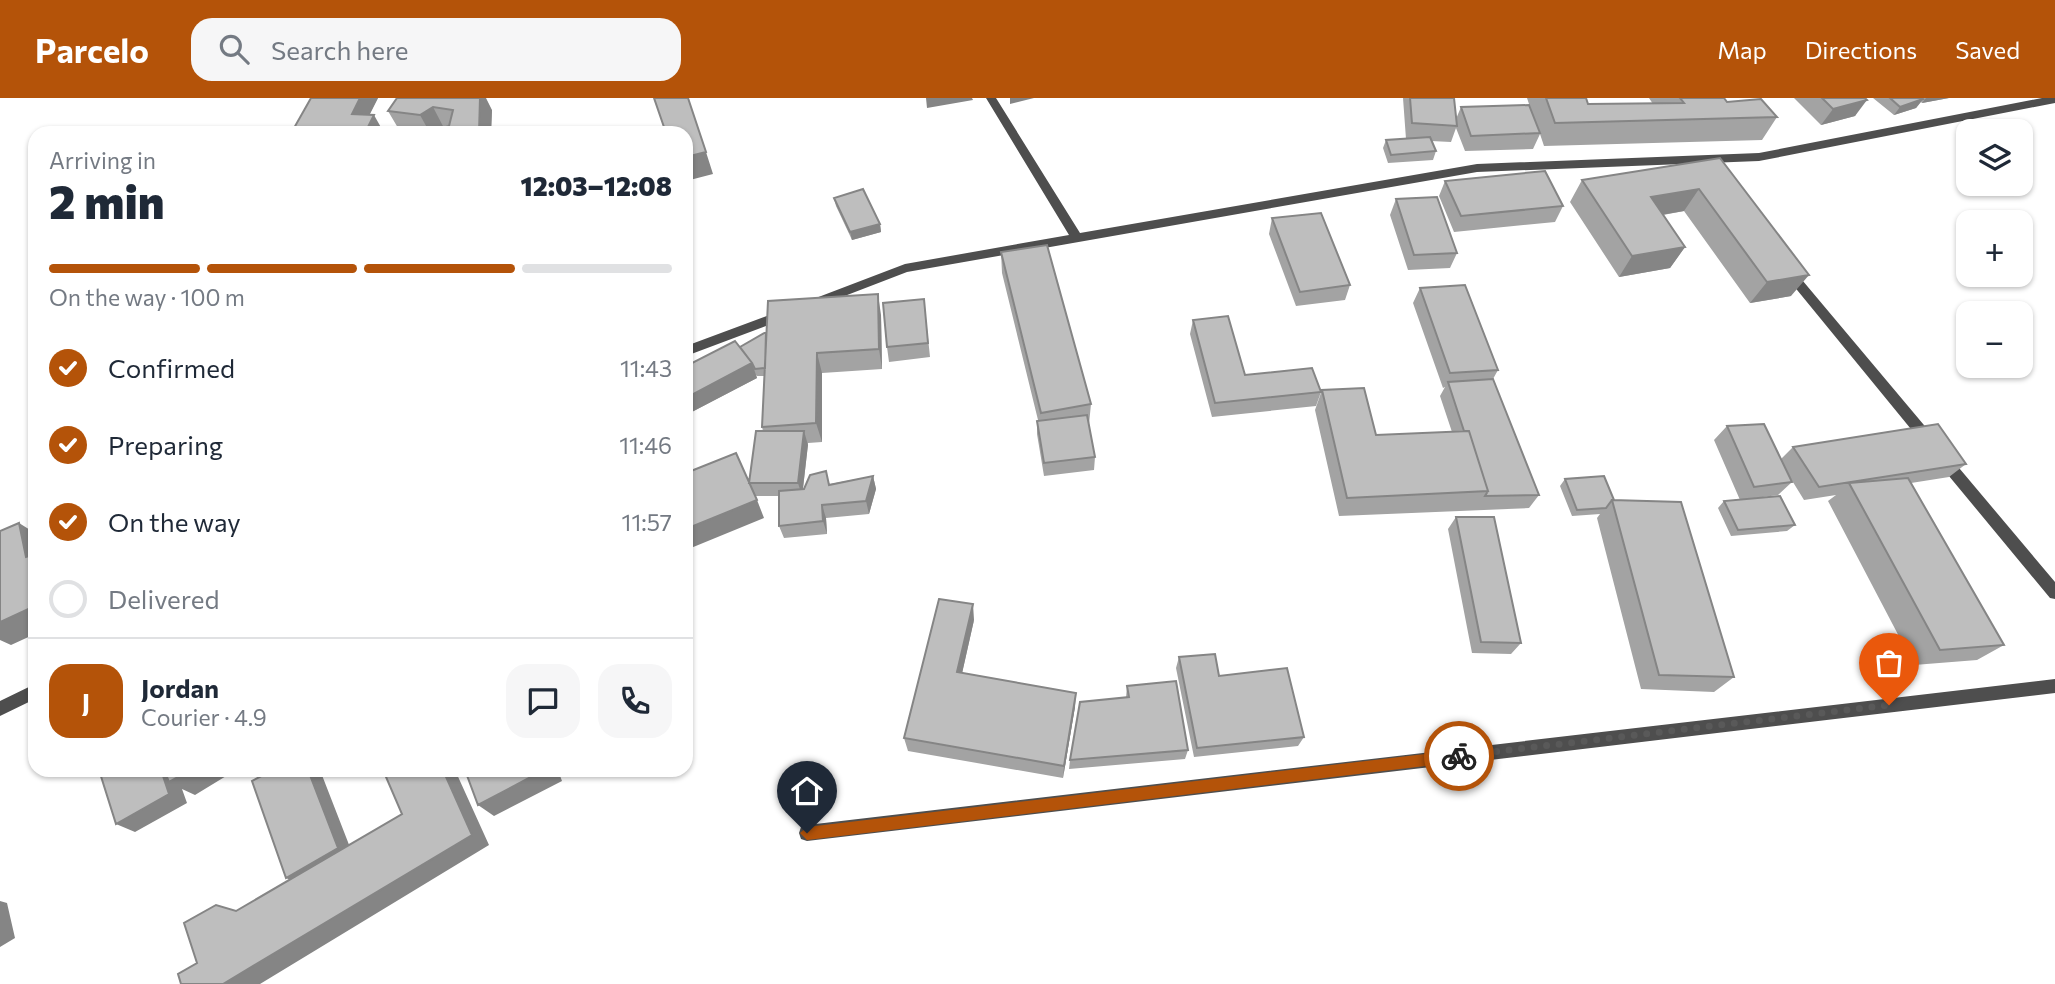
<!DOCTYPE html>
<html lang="en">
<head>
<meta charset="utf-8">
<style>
  body { margin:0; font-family:Commissioner,sans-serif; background:#f6f6f7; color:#1f2937; height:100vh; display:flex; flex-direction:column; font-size:26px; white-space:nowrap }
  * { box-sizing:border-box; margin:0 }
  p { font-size:23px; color:#747a83 }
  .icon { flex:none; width:38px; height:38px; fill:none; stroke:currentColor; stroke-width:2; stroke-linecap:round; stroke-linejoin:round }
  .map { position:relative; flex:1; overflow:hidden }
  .drawer { position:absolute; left:28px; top:28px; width:665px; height:651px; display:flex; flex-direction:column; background:#fff; border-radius:21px; box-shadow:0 2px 5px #0004 }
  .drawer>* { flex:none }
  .tools { position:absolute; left:1956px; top:21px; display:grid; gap:14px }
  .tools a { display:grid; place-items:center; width:77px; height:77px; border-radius:14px; background:#fff; box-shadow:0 2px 5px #0004; font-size:35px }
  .pin { position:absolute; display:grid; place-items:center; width:60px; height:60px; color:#fff; margin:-72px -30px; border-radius:50% 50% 50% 0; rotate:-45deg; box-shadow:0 0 7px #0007 }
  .pin .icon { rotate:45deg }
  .courier { position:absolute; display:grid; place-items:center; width:70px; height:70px; margin:-35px; border:5px solid #b45309; border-radius:50%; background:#fff; color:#222; box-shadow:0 2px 9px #0007 }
  .headline em { font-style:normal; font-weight:800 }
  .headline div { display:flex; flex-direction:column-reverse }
  .headline { display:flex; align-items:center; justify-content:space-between; height:119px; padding:0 21px }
  h1 { font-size:46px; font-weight:800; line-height:52px }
  .bar { display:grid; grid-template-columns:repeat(4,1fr); gap:10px 7px; align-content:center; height:84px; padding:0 21px }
  .bar i { height:9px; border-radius:5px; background:#e0e1e3 }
  .bar .on { background:#b45309 }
  .bar p { grid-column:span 4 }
  .line { display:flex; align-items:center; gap:18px; padding:0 21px; border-top:2px solid #e0e1e3 }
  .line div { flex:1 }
  .round { display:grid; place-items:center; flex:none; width:74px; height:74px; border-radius:21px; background:#f6f6f7 }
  ol { padding:0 21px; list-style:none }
  li { display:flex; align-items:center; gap:21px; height:77px }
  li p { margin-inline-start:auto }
  li .icon { padding:7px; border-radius:50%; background:#b45309; color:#fff; stroke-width:4 }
  li:last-child { color:#747a83 }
  li i { width:38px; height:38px; border:4px solid #e0e1e3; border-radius:50% }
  header { display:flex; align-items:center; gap:42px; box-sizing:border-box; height:98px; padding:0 35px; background:#b45309; color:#fff }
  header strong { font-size:33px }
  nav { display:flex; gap:38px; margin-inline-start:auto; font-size:24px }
  .search { width:490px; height:63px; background:#f6f6f7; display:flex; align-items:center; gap:18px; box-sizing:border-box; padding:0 24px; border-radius:21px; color:#747a83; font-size:26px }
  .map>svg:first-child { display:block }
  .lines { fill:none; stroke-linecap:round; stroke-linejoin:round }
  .street { fill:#4e4e4e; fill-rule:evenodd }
  .wall { fill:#a3a3a3 }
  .shaded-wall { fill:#858585 }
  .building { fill:#bebebe; stroke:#858585; stroke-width:2 }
  .route { fill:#b45309 }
  .done { stroke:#595959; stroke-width:7; stroke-dasharray:0 12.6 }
</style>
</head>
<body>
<header>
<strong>Parcelo</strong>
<div class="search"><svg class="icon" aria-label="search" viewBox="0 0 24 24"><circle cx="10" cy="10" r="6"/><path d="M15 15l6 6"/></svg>Search here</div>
<nav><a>Map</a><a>Directions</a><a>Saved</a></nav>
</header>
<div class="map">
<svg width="2055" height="886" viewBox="0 0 2055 886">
  <rect width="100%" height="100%" fill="#fff"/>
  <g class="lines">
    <path class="street" d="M986 0H996L1080 135 1477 66 1759 55 2042 0H2055V5L1759 63 1477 74 907 174 816 209H808L806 206 808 203 905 166 1069 137Z
      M1788 169 1792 170 1934 339 1936 343 1934 347H1924L1784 176 1782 173Z
      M783 212 787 214 789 217 787 220 686 258V248Z
      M1944 356 1949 358 2055 484V501L2050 500 1939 366 1937 362 1939 358Z
      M2055 581V595L807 743 801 741 799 735 801 729 807 727Z
      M35 586V601L0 618V603Z"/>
  </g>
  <path class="wall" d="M311 0H378L369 17 383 33 382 35H297L294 30Z
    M397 0 492 12 491 35H401L388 13Z
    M1403 0H1454L1456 21 1461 9 1535 24 1527 0H1586L1588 6H1653L1649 0H1724L1727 4 1777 19 1762 42 1544 48 1540 36 1533 51 1465 53 1456 30 1451 44 1431 43 1436 53 1433 62 1388 65 1383 50 1386 42 1406 41Z
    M1794 0H1865L1855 18 1821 27Z
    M1873 0H1949L1922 5 1921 4 1916 10 1894 17Z
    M1720 60 1791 198 1750 205 1684 113 1663 117 1685 149 1670 170 1619 179 1570 104 1582 82Z
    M1445 83 1563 108 1555 124 1454 134 1439 98Z
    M834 100 880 126 881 134 852 142 836 108Z
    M1396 101 1457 155 1450 170 1408 172 1390 117Z
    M1272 120 1350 187 1345 202 1296 208 1269 136Z
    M1001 154 1091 306 1089 326 1095 359 1094 372 1044 378 1037 336V323L1038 322 1002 175Z
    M1420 190 1498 272 1493 281 1539 397 1529 410 1339 418 1315 312 1322 292 1376 337 1452 334 1440 298 1445 289 1443 290 1413 205Z
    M924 201 930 259 889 264 887 249Z
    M881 217 882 271 822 275V344L808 345 803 391 873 378 876 391 869 416 826 420 827 436 784 440 779 428V398H755L764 420 749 384 763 333 762 329 764 278H757L756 277 757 280 686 317V268L740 249Z
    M1193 222 1245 277 1321 294 1316 308 1212 319 1190 236Z
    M1727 328 1781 361 1793 349 1966 366 1949 379 1911 385 2004 547 1977 562 1914 567 1828 403 1836 397 1804 402 1788 376 1792 384 1778 397 1740 402 1714 342Z
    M1565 381 1614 402 1734 579 1714 594 1641 591 1597 420 1600 416 1572 418 1560 388Z
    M1724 403 1795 427 1787 433 1731 438 1718 410Z
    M1456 419 1521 545 1511 556 1472 555 1448 431Z
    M974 522 962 575 1075 609 1063 680 908 653 904 640Z
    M1179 559 1304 639 1298 648 1194 659 1176 570Z
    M1127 588 1188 652 1185 661 1069 671 1070 662 1126 600Z"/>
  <path class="shaded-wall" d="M360 0H378L362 32 352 16Z
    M480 0H486L492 12 491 35H479Z
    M926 0H972L973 2 927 10Z
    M1010 0H1034L1010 6Z
    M1926 0H1949L1922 5Z
    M1923 1 1916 10 1894 17 1900 9Z
    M1867 2 1855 18 1821 27 1833 11Z
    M433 9 445 32 440 35H430L420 17Z
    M374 17 383 33 382 35H367L366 33Z
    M706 54 713 76 686 83V59Z
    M1699 91 1684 113 1637 121 1651 99Z
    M880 126 881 134 852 142 850 134Z
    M1685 149 1670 170 1619 179 1632 158Z
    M1809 177 1791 198 1750 205 1767 184Z
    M878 196 881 217 882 271 879 251Z
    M817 255 822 275V344L816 325Z
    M752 265 757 280 686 317V300Z
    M804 333 808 347 802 398 798 385Z
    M873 378 876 391 869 416 866 403Z
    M757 402 764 420 686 452V431Z
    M822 407 826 420 827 436 823 423Z
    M19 425 35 435V465L26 459Z
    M973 506 974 522 959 589 957 574Z
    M35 508V536L11 547 0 542V524Z
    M686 573 690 580 686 655Z
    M1076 595 1075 609 1063 680 1064 668Z
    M161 672H236L195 697 182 691 187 705 135 734 116 726Z
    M308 672H320L353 757 302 787 286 780Z
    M443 672H455L489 747 260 886H223L472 737Z
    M544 672H558L562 683 494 718 478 707Z
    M0 803 7 805 15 840 0 849Z"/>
  <path class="building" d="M311 0H360L352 16 374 17 366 33 294 30Z
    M397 0H480L479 35H433L434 33 449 28 453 12 433 9 420 17 388 13Z
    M654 0H688L706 54 686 59V35H653L665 32Z
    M1410 0H1454L1457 28 1412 25Z
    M1546 0H1586L1588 6 1684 5 1680 0H1724L1727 4 1761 1 1777 19 1555 25Z
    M1822 0H1865L1867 2 1833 11Z
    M1890 0H1922L1923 1 1900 9Z
    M1529 7 1540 35 1471 38 1461 9Z
    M1430 39 1436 53 1391 57 1386 42Z
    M1720 60 1809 177 1767 184 1699 91 1651 99 1685 149 1632 158 1582 82Z
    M1545 73 1563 108 1461 118 1445 83Z
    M863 91 880 126 850 134 834 100Z
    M1437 99 1457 155 1414 157 1396 101Z
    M1321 115 1350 187 1300 194 1272 120Z
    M1047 147 1091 306 1041 315 1001 154Z
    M1465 187 1498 272 1450 275 1420 190Z
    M878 196 879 251 817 255 816 325 762 329 768 203Z
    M924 201 928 245 887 249 883 205Z
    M1228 218 1245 277 1312 270 1321 294 1215 305 1193 222Z
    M766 234 765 270 755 271 752 265 740 249Z
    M735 243 752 265 686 300V268Z
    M1493 281 1539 397 1485 398 1488 393 1469 333H1464L1448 284Z
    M1364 290 1376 337 1469 333 1488 393 1347 400 1322 292Z
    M1087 317 1095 359 1044 365 1037 323Z
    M1764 326 1792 384 1754 389 1727 328Z
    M1938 326 1966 366 1819 389 1793 349Z
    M756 333H804L798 385H749Z
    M736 355 757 402 686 431V375Z
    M826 373 829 387 873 378 866 403 822 407 823 423 779 428V393L804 391 810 377Z
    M1604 378 1614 402H1612L1606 410 1577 412 1565 381Z
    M1908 380 2004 547 1940 552 1849 385Z
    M1780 398 1795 427 1738 432 1724 403Z
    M1612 402 1681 404 1734 579 1659 577Z
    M1456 419H1494L1521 545 1481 544Z
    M19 425 26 459 35 456V508L0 524V433Z
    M939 501 973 506 957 574 1076 595 1064 668 904 640Z
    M1215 556 1219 578 1287 570 1304 639 1197 650 1179 559Z
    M1176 583 1188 652 1070 662 1080 604 1129 599 1127 588Z
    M99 672H161L169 696 116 726Z
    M164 672H191L169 684Z
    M273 672H308L338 750 286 780 252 683Z
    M383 672H443L472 737 223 886H181L178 876 197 865 184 825 216 807 236 813 402 716Z
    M465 672H544L478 707Z"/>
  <path class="route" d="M1459 652 1465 658 1459 664 807 742 800 735 807 729Z"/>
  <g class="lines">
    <path class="done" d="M1459 658 1889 607"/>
  </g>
</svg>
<div class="tools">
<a><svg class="icon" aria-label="layers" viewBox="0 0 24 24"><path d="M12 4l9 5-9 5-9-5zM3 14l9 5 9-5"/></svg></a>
<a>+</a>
<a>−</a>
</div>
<div class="pin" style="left:1889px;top:607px;background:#ea580c"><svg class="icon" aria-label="bag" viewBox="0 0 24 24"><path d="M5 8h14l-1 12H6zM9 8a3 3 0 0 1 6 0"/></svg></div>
<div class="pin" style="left:807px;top:735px;background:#1f2937"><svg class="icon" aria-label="home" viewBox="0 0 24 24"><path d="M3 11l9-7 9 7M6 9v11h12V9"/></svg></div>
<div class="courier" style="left:1459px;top:658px"><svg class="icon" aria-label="bike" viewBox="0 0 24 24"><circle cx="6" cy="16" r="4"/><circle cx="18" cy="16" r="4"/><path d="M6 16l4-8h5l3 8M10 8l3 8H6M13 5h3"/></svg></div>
<section class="drawer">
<div class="headline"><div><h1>2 min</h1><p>Arriving in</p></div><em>12:03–12:08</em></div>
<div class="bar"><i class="on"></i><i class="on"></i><i class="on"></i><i></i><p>On the way · 100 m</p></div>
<ol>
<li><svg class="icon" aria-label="check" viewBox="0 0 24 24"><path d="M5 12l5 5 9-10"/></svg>Confirmed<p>11:43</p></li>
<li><svg class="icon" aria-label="check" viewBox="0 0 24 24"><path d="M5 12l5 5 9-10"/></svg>Preparing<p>11:46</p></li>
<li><svg class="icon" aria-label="check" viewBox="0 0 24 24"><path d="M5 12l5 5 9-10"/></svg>On the way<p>11:57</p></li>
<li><i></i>Delivered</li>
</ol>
<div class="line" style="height:126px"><b class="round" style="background:#b45309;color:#fff">J</b><div><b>Jordan</b><p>Courier · 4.9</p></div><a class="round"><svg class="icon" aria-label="chat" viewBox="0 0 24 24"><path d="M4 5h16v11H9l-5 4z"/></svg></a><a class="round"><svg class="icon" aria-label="phone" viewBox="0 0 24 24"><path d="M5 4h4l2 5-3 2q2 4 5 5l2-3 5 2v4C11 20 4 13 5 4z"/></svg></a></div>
</section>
</div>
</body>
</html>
